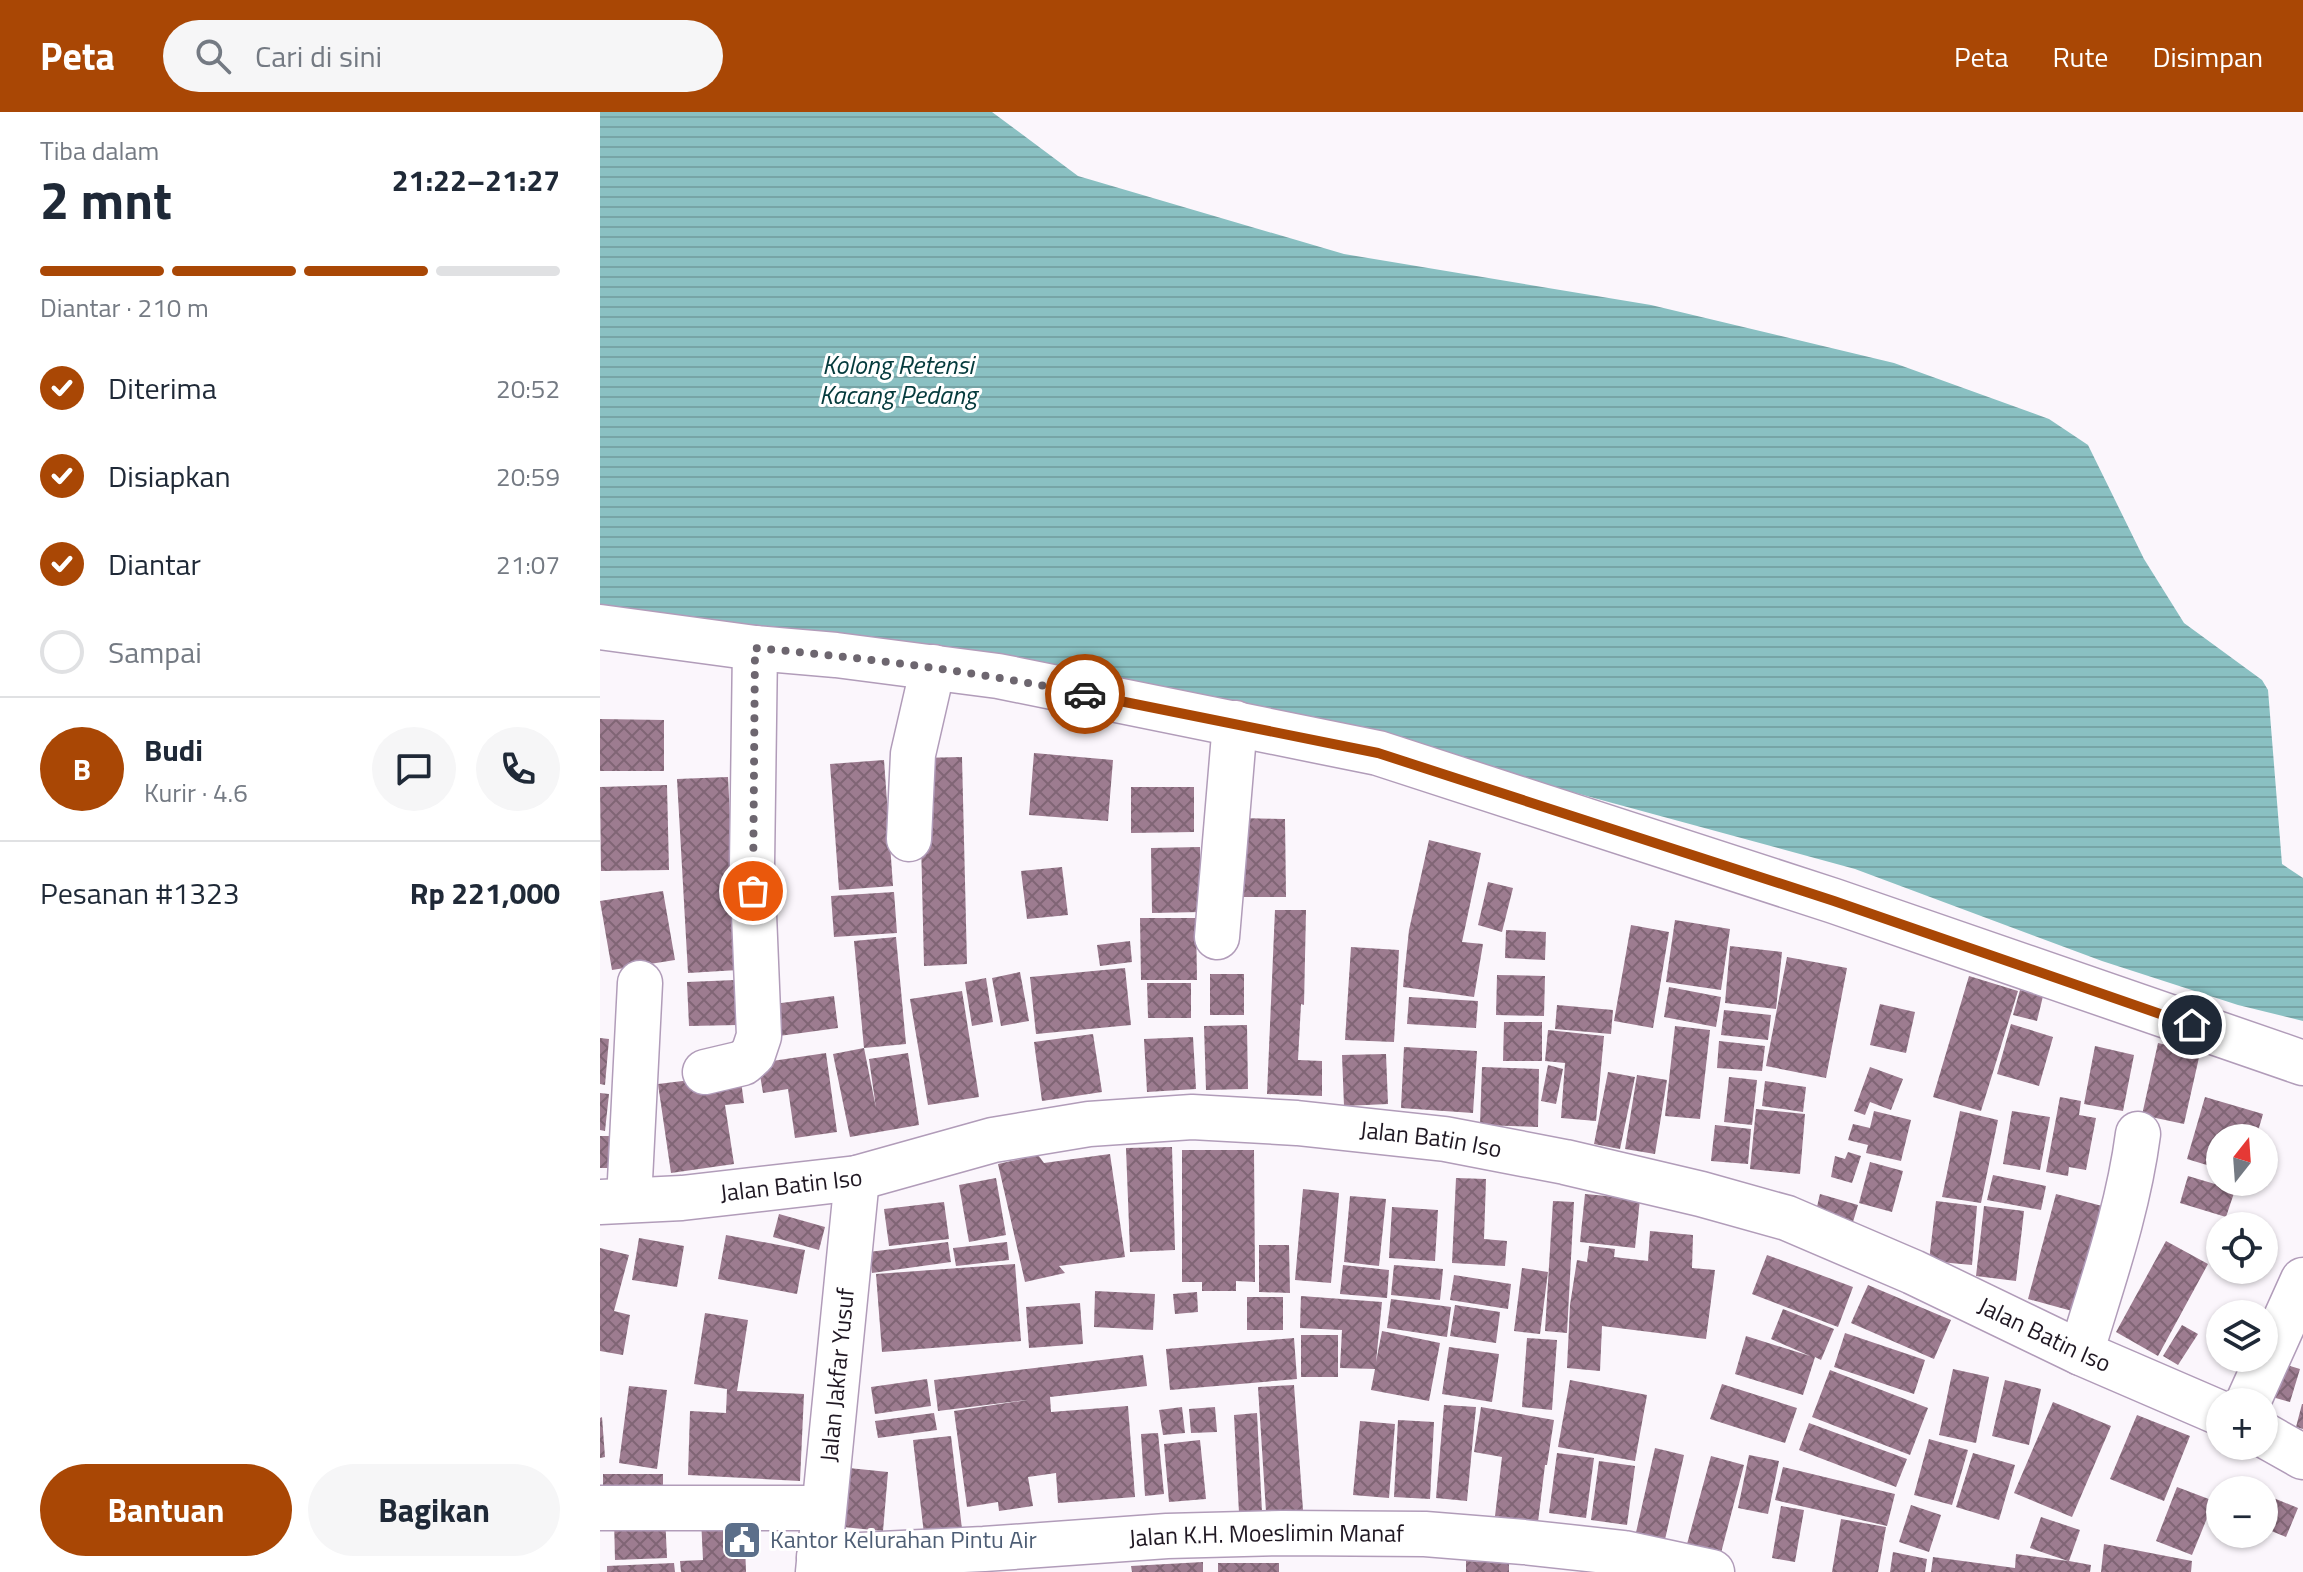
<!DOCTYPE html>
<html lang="id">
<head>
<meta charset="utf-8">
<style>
  body { margin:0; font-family:"Titillium Web",sans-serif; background:#f6f6f7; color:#1f2937; height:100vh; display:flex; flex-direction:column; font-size:30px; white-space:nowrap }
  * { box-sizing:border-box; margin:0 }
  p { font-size:26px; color:#747a83 }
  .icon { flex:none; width:44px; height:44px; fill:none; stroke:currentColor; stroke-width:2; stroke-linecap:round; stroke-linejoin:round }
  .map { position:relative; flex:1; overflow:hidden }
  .drawer { display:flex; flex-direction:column; background:#fff; width:600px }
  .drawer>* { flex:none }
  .needle { width:52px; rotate:17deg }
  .controls { position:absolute; left:1606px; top:1012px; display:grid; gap:16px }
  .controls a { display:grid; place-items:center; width:72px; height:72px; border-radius:50%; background:#fff; box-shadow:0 2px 6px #0004; font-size:40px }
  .pin { position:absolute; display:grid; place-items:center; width:68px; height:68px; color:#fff; margin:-34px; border:4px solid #fff; border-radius:50%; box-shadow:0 2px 8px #0007 }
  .courier { position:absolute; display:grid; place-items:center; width:80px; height:80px; margin:-40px; border:6px solid #a94705; border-radius:50%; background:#fff; color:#222; box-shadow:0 2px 10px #0007 }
  .headline em { font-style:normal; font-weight:700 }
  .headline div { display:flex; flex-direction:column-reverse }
  .headline { display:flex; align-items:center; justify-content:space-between; height:136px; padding:0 40px }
  h1 { font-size:52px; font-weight:700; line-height:60px }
  .bar { display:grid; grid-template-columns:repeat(4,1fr); gap:12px 8px; align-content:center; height:96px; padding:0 40px }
  .bar i { height:10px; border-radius:6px; background:#e0e1e3 }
  .bar .current { background:#a94705 }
  .bar p { grid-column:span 4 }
  .line { display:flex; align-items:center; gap:20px; padding:0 40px; border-top:2px solid #e0e1e3 }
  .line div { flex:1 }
  .round { display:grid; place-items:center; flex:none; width:84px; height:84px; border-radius:42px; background:#f6f6f7 }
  ol { padding:0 40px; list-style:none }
  li { display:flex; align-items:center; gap:24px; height:88px }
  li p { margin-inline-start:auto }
  li .icon { padding:8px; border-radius:50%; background:#a94705; color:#fff; stroke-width:4 }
  li:last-child { color:#747a83 }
  li i { width:44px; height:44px; border:4px solid #e0e1e3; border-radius:50% }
  .cta { display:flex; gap:16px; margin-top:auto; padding:16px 40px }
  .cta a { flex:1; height:92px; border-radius:48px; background:#a94705; color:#fff; font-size:32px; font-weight:700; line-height:92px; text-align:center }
  .cta a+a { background:#f6f6f7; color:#1f2937 }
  header { display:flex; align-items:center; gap:48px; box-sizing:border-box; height:112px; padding:0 40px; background:#a94705; color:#fff }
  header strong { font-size:38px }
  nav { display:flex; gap:44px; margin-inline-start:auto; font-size:28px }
  .search { width:560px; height:72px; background:#f6f6f7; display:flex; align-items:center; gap:20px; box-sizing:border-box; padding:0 28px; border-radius:44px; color:#747a83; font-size:30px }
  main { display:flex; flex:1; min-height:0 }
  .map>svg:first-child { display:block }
  .water { fill:url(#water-rules) }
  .building { fill:url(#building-cross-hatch) }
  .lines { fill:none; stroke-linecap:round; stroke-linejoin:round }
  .minor-casing { stroke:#b19cb9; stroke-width:47 }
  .minor { stroke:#fff; stroke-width:44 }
  .done { stroke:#6d666f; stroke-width:8; stroke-dasharray:0 14.4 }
  .route { stroke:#a94705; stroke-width:10 }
  .labels { text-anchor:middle; stroke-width:6; stroke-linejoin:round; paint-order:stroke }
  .street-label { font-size:24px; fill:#201823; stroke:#fff }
  .service-label { font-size:24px; fill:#4e5e75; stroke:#fff; text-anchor:start }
  .water-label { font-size:26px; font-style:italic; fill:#043a3c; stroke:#fff }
</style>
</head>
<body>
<header>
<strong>Peta</strong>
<div class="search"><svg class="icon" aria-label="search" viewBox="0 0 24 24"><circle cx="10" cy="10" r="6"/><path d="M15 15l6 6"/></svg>Cari di sini</div>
<nav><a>Peta</a><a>Rute</a><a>Disimpan</a></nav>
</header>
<main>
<section class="drawer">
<div class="headline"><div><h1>2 mnt</h1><p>Tiba dalam</p></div><em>21:22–21:27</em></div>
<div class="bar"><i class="current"></i><i class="current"></i><i class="current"></i><i></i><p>Diantar · 210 m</p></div>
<ol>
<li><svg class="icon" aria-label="check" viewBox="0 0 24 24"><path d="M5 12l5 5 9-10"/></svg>Diterima<p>20:52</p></li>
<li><svg class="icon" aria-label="check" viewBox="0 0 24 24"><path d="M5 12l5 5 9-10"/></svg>Disiapkan<p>20:59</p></li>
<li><svg class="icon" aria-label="check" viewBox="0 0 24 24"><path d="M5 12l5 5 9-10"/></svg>Diantar<p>21:07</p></li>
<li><i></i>Sampai</li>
</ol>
<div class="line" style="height:144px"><b class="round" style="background:#a94705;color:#fff">B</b><div><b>Budi</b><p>Kurir · 4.6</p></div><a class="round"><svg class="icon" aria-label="chat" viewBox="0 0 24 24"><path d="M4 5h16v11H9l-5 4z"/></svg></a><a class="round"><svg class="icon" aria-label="phone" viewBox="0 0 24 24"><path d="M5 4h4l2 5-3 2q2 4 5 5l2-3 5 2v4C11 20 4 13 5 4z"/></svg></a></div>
<div class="line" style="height:104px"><div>Pesanan #1323</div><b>Rp 221,000</b></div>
<div class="cta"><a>Bantuan</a><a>Bagikan</a></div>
</section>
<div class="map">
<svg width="1703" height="1460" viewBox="0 0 1703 1460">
  <defs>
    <pattern id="water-rules" width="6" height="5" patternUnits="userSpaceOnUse" patternTransform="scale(2)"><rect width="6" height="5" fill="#8ac0c2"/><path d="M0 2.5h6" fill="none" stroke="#77a4a6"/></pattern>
    <pattern id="building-cross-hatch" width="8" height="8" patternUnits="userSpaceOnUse" patternTransform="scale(2)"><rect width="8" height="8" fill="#9d7c90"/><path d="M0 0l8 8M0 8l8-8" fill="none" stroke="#806575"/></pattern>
  </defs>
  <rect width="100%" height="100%" fill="#fbf6fc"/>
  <path class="water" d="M0 0H392L478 64 744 142 1051 193 1294 251 1449 307 1488 333 1544 447 1584 511 1662 568 1668 578 1682 752 1703 766V909L1638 893 1502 849 1255 757 784 629 0 495Z"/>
  <path class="building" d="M0 607 64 608V659H0Z
    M434 641 513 648 508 709 429 703Z
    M362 645 367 852 324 854 319 646Z
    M284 648 293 774 239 778 230 652Z
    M128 665 138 858 88 861 77 667Z
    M67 673 69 758 1 759 0 675Z
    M531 675H594V720L531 721Z
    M637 706 685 707 686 785H637Z
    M829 728 881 741 862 830 883 832 874 885 803 875 809 818Z
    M600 735 601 800 552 801 551 736Z
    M462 755 468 803 427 807 421 759Z
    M888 770 913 776 902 820 878 813Z
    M63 779 75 848 12 858 0 789Z
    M294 780 297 821 234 825 231 784Z
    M675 798H706L704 893 701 892 698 948 722 949V984L667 982Z
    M540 806H596L597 868H541Z
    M1075 808 1130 817 1121 878 1066 870Z
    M1031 813 1069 820 1053 916 1014 909Z
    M906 818 946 820 945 848 905 846Z
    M296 825 306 932 264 936 276 996 269 947 308 941 319 1013 250 1025 233 942 264 936 254 829Z
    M530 829 532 850 500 854 497 833Z
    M1130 834 1182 840 1176 897 1125 891Z
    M751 835 799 838 794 930 745 928Z
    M1187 845 1247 856 1226 966 1166 954Z
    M525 856 531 913 436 922 430 865Z
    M420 860 429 909 401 914 392 866Z
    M610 862H644V903H610Z
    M897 863 945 864 944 904 896 903Z
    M1369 864 1418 879 1381 999 1333 985Z
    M386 866 393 910 372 914 365 870Z
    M136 868 138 913 89 914 87 870Z
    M547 871H591V906H548Z
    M1069 875 1121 885 1116 915 1064 905Z
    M1420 878 1443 884 1437 909 1413 903Z
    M362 879 379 985 328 993 310 887Z
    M234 884 238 916 179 924 174 892Z
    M809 885 878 889 876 916 807 912Z
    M1280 892 1315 900 1306 941 1270 933Z
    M957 893 1013 898 1011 922 955 917Z
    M1124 898 1171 903 1168 928 1121 923Z
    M904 910H942V949H903Z
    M1411 912 1453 925 1439 974 1397 962Z
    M647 913 648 977 606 978 604 914Z
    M1075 914 1110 918 1100 1007 1065 1004Z
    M948 918 1004 924 996 1009 961 1006 965 951 945 949Z
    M493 922 502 980 442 989 434 930Z
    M593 925 596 977 547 980 544 927Z
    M0 926 9 927 5 973 0 972Z
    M1119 929 1165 934 1162 959 1117 956Z
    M1558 931 1600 941 1584 1012 1542 1003Z
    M1495 934 1534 943 1523 999 1484 992Z
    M804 935 877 939 873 1001 801 996Z
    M226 941 237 1020 195 1026 188 977 163 981 158 951Z
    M786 942 788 992 744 994 742 943Z
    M948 953 963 957 956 992 941 989Z
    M882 955 939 957 938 1015 880 1013Z
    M1270 955 1303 967 1291 998 1270 990 1265 1003 1254 999Z
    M1008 960 1035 965 1020 1037 994 1032Z
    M140 962 144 991 125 993 134 1052 71 1061 58 972Z
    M1037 963 1067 968 1055 1042 1025 1037Z
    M1129 965 1157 968 1152 1013 1124 1010Z
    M1165 969 1206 975 1203 1000 1162 994Z
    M0 981 9 982 5 1019 0 1018Z
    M1460 985 1481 989 1479 1003 1496 1006 1486 1058 1469 1055 1468 1064 1446 1060Z
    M1605 985 1663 1002 1656 1026H1620V1057L1587 1047Z
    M1156 997 1205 1002 1200 1062 1150 1057Z
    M1274 999 1311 1008 1301 1049 1266 1041 1268 1033 1248 1028 1253 1012 1270 1016Z
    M1360 999 1398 1008 1381 1091 1342 1085Z
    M1412 999 1450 1005 1440 1058 1403 1052Z
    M1115 1013 1151 1017 1148 1052 1111 1049Z
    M0 1024H13V1056H0Z
    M572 1035 575 1138 530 1140 526 1036Z
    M582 1038H654L655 1170 636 1169V1179H602V1170H582Z
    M1248 1040 1261 1044 1252 1071 1231 1065 1235 1044 1245 1047Z
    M510 1042 525 1145 459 1154 465 1161 425 1170 398 1052 438 1043 444 1051Z
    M1270 1050 1303 1059 1292 1100 1259 1091Z
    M1393 1063 1446 1074 1441 1098 1387 1088Z
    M1588 1064 1635 1078 1626 1105 1580 1091Z
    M396 1066 406 1123 369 1130 359 1073Z
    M856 1066 886 1067 884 1127 907 1129 905 1154 852 1151Z
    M703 1077 739 1081 731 1171 695 1168Z
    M985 1082 1040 1087 1035 1136 980 1130Z
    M1220 1082 1258 1093 1253 1110 1216 1099Z
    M1456 1082 1510 1096 1483 1202 1428 1187Z
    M750 1084 786 1087 779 1154 744 1150Z
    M953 1089 974 1090 967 1221 945 1219Z
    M1336 1089 1377 1094 1372 1153 1329 1149Z
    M344 1090 349 1127 289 1134 284 1097Z
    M1384 1094 1424 1099 1416 1169 1376 1164Z
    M792 1095 838 1098 835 1149 789 1146Z
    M179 1102 225 1115 219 1138 173 1125Z
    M1050 1119 1093 1123 1092 1156 1115 1158 1106 1227 1002 1214 1000 1259 967 1256 970 1193 977 1148 987 1150 989 1134 1015 1137 1014 1145 1048 1149Z
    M126 1123 205 1138 197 1182 118 1167Z
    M39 1126 84 1134 77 1175 32 1168Z
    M1566 1129 1608 1152 1558 1244 1516 1220Z
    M348 1130 351 1150 272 1161 269 1140Z
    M407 1130 409 1148 356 1154 353 1136Z
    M659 1133H689L690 1181 659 1180Z
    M0 1136 29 1143 14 1199 30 1203 23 1243 0 1239Z
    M1167 1143 1253 1175 1238 1215 1152 1182Z
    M415 1152 421 1229 282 1240 276 1162Z
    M743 1153 789 1158 787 1186 740 1182Z
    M794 1153 843 1157 840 1188 791 1183Z
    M922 1156 948 1160 940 1222 914 1219Z
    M854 1163 911 1172 908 1197 850 1188Z
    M1268 1173 1351 1208 1334 1247 1251 1211Z
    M495 1179 555 1182 553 1218 494 1215Z
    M597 1180 598 1200 575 1202 573 1182Z
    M701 1184 782 1190 776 1250 782 1219 840 1231 829 1289 771 1278 775 1257 740 1256 742 1218 700 1216Z
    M647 1185H683V1218H647Z
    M791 1187 851 1195 847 1225 787 1216Z
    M480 1191 483 1232 429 1236 426 1195Z
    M855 1193 900 1200 896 1231 850 1224Z
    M1183 1197 1234 1217 1221 1248 1215 1245 1203 1283 1135 1262 1146 1224 1210 1244 1171 1227Z
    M105 1201 148 1208 137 1279 204 1282 200 1369 88 1363 90 1299 126 1301 127 1277 94 1272Z
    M1582 1213 1598 1222 1578 1253 1563 1244Z
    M1245 1221 1325 1248 1314 1282 1234 1255Z
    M701 1223H738V1265H701Z
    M694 1226 697 1267 570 1278 566 1237Z
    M927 1226 957 1228 952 1298 922 1295Z
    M849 1235 899 1242 892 1290 842 1282Z
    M543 1243 547 1274 450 1285 451 1300 528 1294 535 1385 458 1391 456 1361 428 1365 433 1394 399 1399 398 1390 367 1395 354 1299 427 1288 338 1299 334 1268Z
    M1668 1247 1700 1257 1690 1290 1658 1281Z
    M1353 1257 1389 1265 1376 1331 1339 1323Z
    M1230 1258 1328 1296 1310 1343 1212 1305Z
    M327 1267 331 1294 275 1302 271 1275Z
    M970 1268 1047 1283 1035 1349 958 1335Z
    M1405 1268 1441 1277 1429 1333 1392 1324Z
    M1122 1272 1197 1296 1185 1331 1110 1307Z
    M694 1273 703 1398 666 1400 658 1275Z
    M29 1274 67 1278 57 1357 19 1351Z
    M1453 1290 1511 1314 1472 1405 1414 1381Z
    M1702 1292H1703V1317L1696 1315Z
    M844 1293 876 1295 867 1389 836 1386Z
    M582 1295 585 1321 563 1323 559 1298Z
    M615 1295 617 1320 591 1321 589 1297Z
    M881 1295 954 1308 947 1353H945L938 1410 895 1404 902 1345 874 1340Z
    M334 1301 337 1318 278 1326 275 1309Z
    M657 1301 662 1400 639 1401 634 1303Z
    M1537 1303 1590 1324 1564 1389 1510 1367Z
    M2 1305 5 1345 0 1346V1306Z
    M798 1308 834 1310 830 1387 794 1385Z
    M760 1309 795 1312 789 1386 753 1383Z
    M1209 1311 1307 1347 1296 1375 1199 1338Z
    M558 1321 564 1382 545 1384 541 1322Z
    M351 1324 362 1417 324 1422 313 1328Z
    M1329 1327 1368 1338 1352 1393 1314 1383Z
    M600 1328 606 1387 569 1390 564 1332Z
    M1055 1336 1084 1343 1064 1432 1035 1425Z
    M957 1341 994 1346 986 1406 949 1401Z
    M1373 1341 1415 1353 1399 1408 1356 1395Z
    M1149 1343 1179 1349 1168 1402 1138 1396Z
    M1111 1344 1144 1353 1121 1441 1087 1432Z
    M999 1349 1035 1354 1027 1413 991 1408Z
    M239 1355 288 1360 283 1419 233 1414Z
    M1183 1355 1295 1382 1287 1414 1175 1388Z
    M3 1362H63V1386L3 1385Z
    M1577 1375 1614 1389 1592 1443 1556 1429Z
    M1664 1382 1698 1396 1686 1425 1664 1416Z
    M1311 1393 1341 1403 1329 1440 1299 1430Z
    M1181 1394 1204 1398 1195 1450 1172 1446Z
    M65 1403 67 1446 15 1448 14 1405Z
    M1441 1405 1480 1418 1469 1449 1491 1453 1490 1460H1331L1333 1445 1415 1456 1416 1442 1468 1449 1430 1436Z
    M101 1406H144L146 1460H81L80 1449 103 1448Z
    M1241 1407 1286 1415 1278 1460H1232Z
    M1504 1432 1592 1449 1591 1460H1501Z
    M1293 1440 1327 1447 1325 1460H1290Z
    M866 1449 909 1451V1460H866Z
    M603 1450V1460H532L531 1454Z
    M74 1451 75 1460H7V1454Z
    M618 1451H679V1460H618Z"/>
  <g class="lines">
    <g class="minor-casing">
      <g id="minor">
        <path d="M0 515 155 536 236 543 398 564 778 641 1234 789 1703 951"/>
        <path d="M309 727 313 642 333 555"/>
        <path d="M617 825 635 611"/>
        <path d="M105 960 143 951 153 942 159 924 152 753 155 536"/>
        <path d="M29 1088 40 871"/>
        <path id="s1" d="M0 1090 82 1086 257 1066 393 1028 489 1012 592 1005 697 1011 845 1027 965 1050 1101 1082 1187 1106 1313 1160 1481 1241 1620 1301"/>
        <path d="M1481 1241C1503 1168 1528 1098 1538 1022"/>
        <path d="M1648 1290 1703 1168"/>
        <path d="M1664 1323 1703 1345"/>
        <path d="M0 1396H224"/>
        <path id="s2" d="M219 1445 384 1437 567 1424 682 1421 825 1422 924 1430 1024 1441 1112 1460"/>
        <path id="s3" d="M218 1460 257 1066"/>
      </g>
    </g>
    <use href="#minor" class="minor"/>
  </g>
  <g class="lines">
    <path class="done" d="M153 779 155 536C266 546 375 559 485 582"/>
    <path class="route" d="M485 582 778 641 1234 789 1592 913"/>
  </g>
  <defs>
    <g id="civic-square" transform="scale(2)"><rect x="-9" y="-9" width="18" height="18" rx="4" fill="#5c6f8a" stroke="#fff"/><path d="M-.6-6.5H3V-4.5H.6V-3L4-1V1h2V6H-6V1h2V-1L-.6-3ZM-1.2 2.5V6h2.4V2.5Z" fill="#fff"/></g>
  </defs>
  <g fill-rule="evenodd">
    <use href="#civic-square" x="142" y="1428"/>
  </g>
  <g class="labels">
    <g class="street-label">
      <text dy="8" stroke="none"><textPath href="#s1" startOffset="840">Jalan Batin Iso</textPath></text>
      <text dy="8" stroke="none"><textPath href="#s1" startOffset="192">Jalan Batin Iso</textPath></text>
      <text dy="8" stroke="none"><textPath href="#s1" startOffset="1488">Jalan Batin Iso</textPath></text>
      <text dy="8" stroke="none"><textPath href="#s3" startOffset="198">Jalan Jakfar Yusuf</textPath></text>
      <text dy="8" stroke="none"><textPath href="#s2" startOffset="448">Jalan K.H. Moeslimin Manaf</textPath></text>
    </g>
    <g class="service-label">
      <text x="170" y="1436">Kantor Kelurahan Pintu Air</text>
    </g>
    <g class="water-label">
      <text x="298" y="262">Kolong Retensi<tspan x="298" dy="30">Kacang Pedang</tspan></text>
    </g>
  </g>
</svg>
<div class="controls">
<a><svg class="needle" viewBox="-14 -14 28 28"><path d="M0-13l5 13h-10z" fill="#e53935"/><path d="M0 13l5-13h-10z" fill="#747a83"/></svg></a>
<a><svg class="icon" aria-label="locate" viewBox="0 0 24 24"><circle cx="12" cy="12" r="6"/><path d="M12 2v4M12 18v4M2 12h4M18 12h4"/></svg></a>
<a><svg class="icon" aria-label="layers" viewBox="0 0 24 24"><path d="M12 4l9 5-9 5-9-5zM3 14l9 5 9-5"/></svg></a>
<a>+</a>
<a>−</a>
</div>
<div class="pin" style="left:153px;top:779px;background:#ea580c"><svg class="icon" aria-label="bag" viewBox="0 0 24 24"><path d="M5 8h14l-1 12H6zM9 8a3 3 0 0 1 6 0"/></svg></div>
<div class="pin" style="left:1592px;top:913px;background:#1f2937"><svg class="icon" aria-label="home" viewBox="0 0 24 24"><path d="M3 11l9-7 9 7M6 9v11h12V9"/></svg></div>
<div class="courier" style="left:485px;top:582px"><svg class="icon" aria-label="car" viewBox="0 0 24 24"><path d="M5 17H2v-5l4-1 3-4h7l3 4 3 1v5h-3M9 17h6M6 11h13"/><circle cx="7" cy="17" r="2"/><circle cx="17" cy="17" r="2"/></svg></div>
</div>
</main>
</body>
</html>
